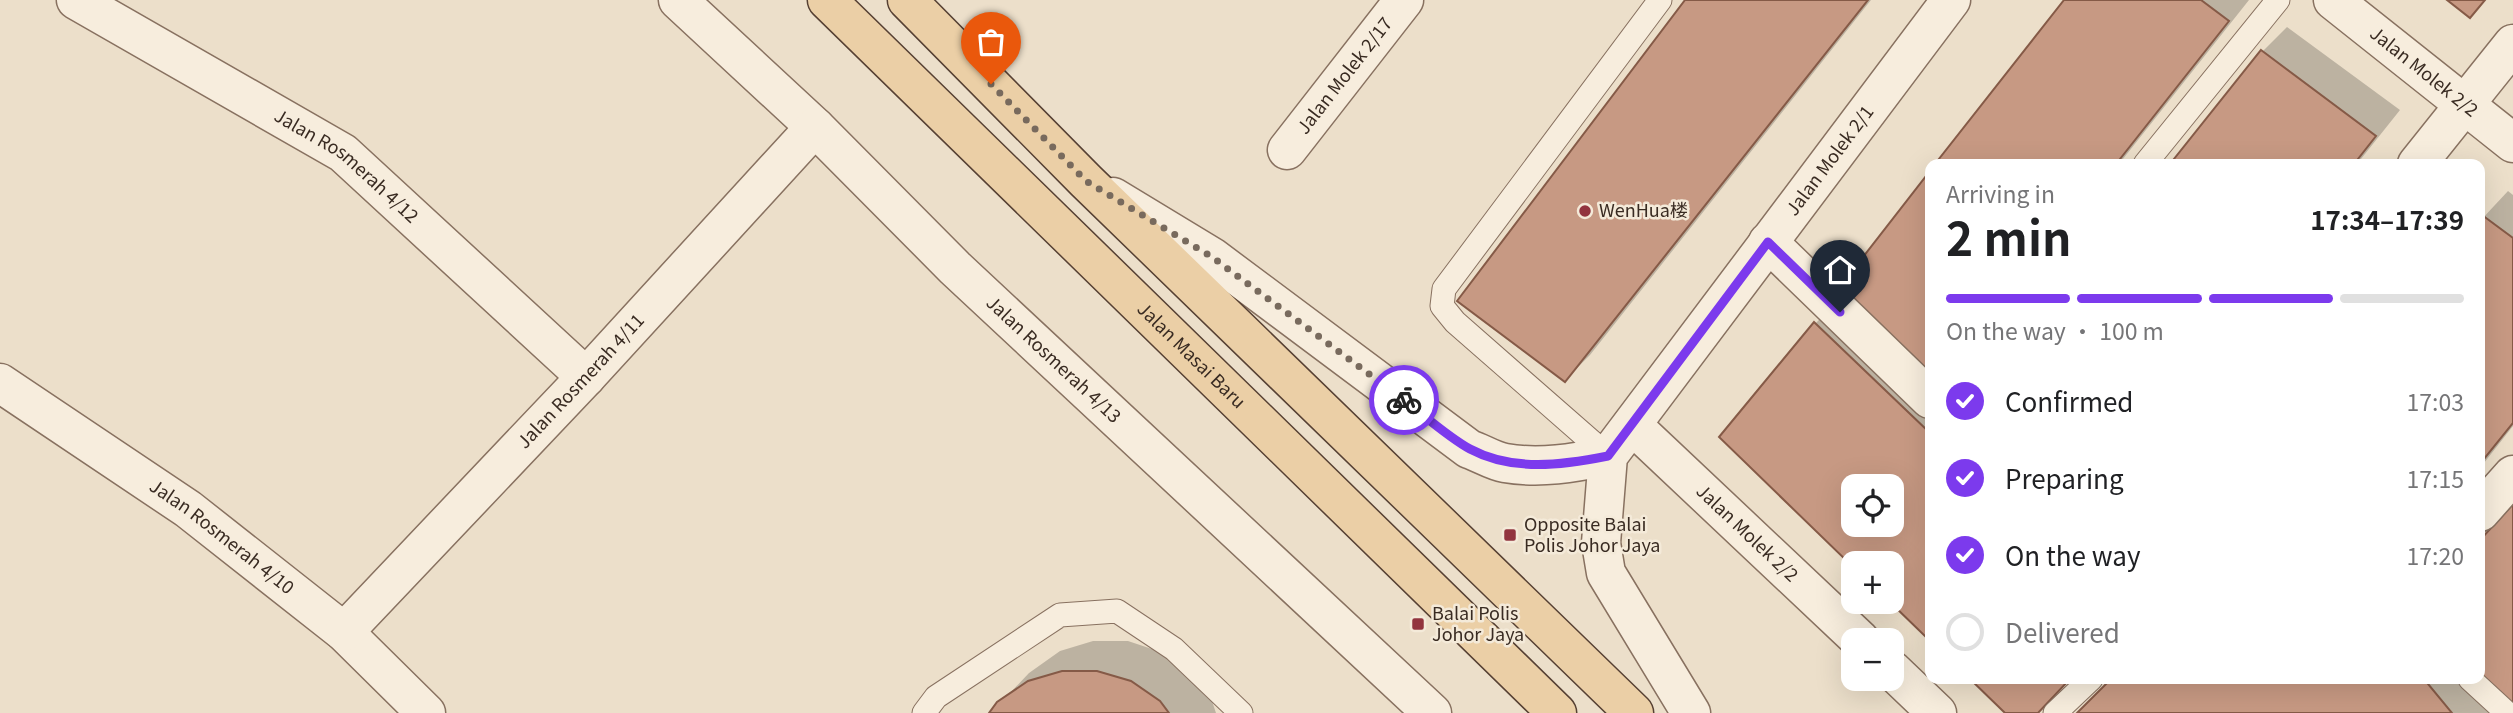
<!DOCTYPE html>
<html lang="en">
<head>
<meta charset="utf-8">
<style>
  body { margin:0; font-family:Georgia,"Noto Sans SC",serif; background:#f6f6f6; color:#202124; height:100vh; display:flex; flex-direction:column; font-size:26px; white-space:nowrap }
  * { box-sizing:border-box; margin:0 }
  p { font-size:23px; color:#757577 }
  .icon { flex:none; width:38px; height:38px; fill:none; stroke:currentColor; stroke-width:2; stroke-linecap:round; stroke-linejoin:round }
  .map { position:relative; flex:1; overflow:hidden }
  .panel { position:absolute; left:1925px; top:159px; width:560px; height:525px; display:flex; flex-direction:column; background:#fff; border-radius:14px; box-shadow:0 7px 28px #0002 }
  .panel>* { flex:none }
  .fabs { position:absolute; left:1841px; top:474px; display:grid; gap:14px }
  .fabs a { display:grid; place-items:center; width:63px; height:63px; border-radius:14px; background:#fff; box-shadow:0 7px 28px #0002; font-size:35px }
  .pin { position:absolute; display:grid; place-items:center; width:60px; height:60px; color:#fff; margin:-72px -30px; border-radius:50% 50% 50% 0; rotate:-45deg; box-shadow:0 0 7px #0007 }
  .pin .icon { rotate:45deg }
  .courier { position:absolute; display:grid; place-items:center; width:70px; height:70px; margin:-35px; border:5px solid #7c3aed; border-radius:50%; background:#fff; color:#222; box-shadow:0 2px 9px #0007 }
  .head em { font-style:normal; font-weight:700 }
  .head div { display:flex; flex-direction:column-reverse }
  .head { display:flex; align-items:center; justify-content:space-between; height:119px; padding:0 21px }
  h1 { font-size:46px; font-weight:700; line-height:52px }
  .bar { display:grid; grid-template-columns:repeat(4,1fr); gap:10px 7px; align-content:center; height:84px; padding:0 21px }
  .bar i { height:9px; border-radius:5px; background:#e0e0e0 }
  .bar .on { background:#7c3aed }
  .bar p { grid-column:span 4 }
  ol { padding:0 21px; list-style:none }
  li { display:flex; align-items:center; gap:21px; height:77px }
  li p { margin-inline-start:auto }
  li .icon { padding:7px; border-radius:50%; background:#7c3aed; color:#fff; stroke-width:4 }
  li:last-child { color:#757577 }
  li i { width:38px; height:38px; border:4px solid #e0e0e0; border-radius:50% }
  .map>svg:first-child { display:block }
  .shadow { fill:#0003; fill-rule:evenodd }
  .building { fill:#c79983; stroke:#855a47; stroke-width:2; fill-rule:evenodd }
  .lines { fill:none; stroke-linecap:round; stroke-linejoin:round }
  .service-casing { stroke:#887160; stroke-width:25 }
  .minor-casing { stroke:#887160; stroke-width:41 }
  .tertiary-casing { stroke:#887160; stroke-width:41 }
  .primary-casing { stroke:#564033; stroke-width:41 }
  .service { stroke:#f7eddd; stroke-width:23 }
  .minor { stroke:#f7eddd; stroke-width:38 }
  .tertiary { stroke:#f7eddd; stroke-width:38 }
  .primary { stroke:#ebcfa6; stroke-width:38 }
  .done { stroke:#786a5d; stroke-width:7; stroke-dasharray:0 12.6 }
  .route { stroke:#7c3aed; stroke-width:9 }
  .poi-dot { fill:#92343e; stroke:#f4ead9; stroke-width:2.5 }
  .labels { text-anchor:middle; stroke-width:5; stroke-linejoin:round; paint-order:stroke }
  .street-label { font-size:18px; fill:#392b22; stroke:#f4ead9 }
  .poi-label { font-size:18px; fill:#392b22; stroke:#f4ead9; text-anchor:start }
</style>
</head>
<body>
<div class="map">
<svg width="2513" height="713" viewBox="0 0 2513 713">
  <rect width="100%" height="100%" fill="#ecdfca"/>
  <path class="shadow" d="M1687 0H1871L1590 355 1565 380Z
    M2066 0H2249L2119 164H1937Z
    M2287 27 2400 110 2357 164H2172L2262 52Z
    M1930 174V638L1892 601V564H1853L1721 437 1815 324 1841 297 1837 293ZM1853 486H1892V525H1853Z
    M2508 191 2513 195V426L2480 468V221Z
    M2513 507V704L2480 674V542Z
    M1093 641H1128L1161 652 1211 698 1216 713H991L1029 673 1060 651Z
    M2113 679H2469L2498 713H2079Z"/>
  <path class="building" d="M1685 0H1868L1565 382 1457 301Z
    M2064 0H2201L2229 21 2116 164H1935Z
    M2447 0H2485L2470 18Z
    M2261 50 2376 136 2354 164H2170Z
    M1930 171V385L1835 293Z
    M2482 215 2513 238V423L2480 464V218Z
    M1814 322 1930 433V641L1890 602 1892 564H1853V567L1719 437ZM1853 486H1892V525H1853Z
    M2513 504V706L2480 676V540Z
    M1062 671H1097L1131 681 1160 701 1169 713H989L997 702 1028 681Z
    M1970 679H2070L2038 713H2005Z
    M2111 679H2424L2452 713H2077Z"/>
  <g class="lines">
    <g class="service-casing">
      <path id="service" d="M2145 164 2278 0
        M1608 456 1455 322 1442 306 1444 289 1660 0
        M2470 679 2507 713
        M924 713 936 697 1060 615 1117 611 1174 649 1241 713
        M2055 713 2091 679"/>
    </g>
    <g class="minor-casing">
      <g id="minor">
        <path id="s1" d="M76 0 343 153 586 377"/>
        <path id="s2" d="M678 0 815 127 955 268 1432 713"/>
        <path id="s3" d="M2333 0 2513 143"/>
        <path id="s4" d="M1287 150 1404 0"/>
        <path d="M2417 164 2513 44"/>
        <path d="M1768 242 1930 399"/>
        <path id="s5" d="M0 383 188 509 344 632 426 713"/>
        <path id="s6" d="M1632 425 1860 640"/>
        <path d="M2480 512 2513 475"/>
        <path id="s7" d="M344 632 586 377 815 127"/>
        <path d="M1892 670 1937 713"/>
      </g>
    </g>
    <g class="tertiary-casing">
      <g id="tertiary">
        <path d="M1113 197 1212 257 1469 449C1481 453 1493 461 1505 463 1540 469 1574 463 1608 456"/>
        <path id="s8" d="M1691 713 1606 573 1601 543 1608 456 1951 0"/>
      </g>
    </g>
    <g class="primary-casing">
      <g id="primary">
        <path id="s9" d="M827 0 1557 713"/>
        <path d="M907 0 1086 181 1634 713"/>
      </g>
    </g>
    <use href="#service" class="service"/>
    <use href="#minor" class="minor"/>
    <use href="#tertiary" class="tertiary"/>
    <use href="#primary" class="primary"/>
  </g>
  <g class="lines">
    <path class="done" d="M991 84 1086 181 1212 257 1404 400"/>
    <path class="route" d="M1404 400C1425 416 1448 437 1470 449 1513 472 1563 465 1608 456L1768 242 1840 312"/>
  </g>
  <g class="poi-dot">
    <circle cx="1585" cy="211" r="7"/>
    <rect x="1503" y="528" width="14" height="14" rx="3.5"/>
    <rect x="1411" y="617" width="14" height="14" rx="3.5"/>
  </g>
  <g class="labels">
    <g class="street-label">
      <text dy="6" stroke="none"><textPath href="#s3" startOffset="116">Jalan Molek 2/2</textPath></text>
      <text dy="6" stroke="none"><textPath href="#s4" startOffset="94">Jalan Molek 2/17</textPath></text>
      <text dy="6" stroke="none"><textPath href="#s8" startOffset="651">Jalan Molek 2/1</textPath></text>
      <text dy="6" stroke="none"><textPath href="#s1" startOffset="318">Jalan Rosmerah 4/12</textPath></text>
      <text dy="6" stroke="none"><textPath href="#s9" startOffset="509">Jalan Masai Baru</textPath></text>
      <text dy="6" stroke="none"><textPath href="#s2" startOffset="520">Jalan Rosmerah 4/13</textPath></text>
      <text dy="6" stroke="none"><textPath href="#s7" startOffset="345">Jalan Rosmerah 4/11</textPath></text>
      <text dy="6" stroke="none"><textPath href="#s6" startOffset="158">Jalan Molek 2/2</textPath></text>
      <text dy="6" stroke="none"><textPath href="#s5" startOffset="270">Jalan Rosmerah 4/10</textPath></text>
    </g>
    <g class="poi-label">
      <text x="1599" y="217">WenHua楼</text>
      <text x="1524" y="531">Opposite Balai<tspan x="1524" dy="21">Polis Johor Jaya</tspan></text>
      <text x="1432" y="620">Balai Polis<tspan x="1432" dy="21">Johor Jaya</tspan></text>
    </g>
  </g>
</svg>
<div class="fabs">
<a><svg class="icon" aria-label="locate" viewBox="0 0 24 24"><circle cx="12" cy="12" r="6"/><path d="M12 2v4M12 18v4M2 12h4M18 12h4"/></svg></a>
<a>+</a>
<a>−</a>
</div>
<div class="pin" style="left:991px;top:84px;background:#ea580c"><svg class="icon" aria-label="bag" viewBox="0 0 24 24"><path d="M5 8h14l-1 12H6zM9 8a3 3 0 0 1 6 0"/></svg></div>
<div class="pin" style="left:1840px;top:312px;background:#1f2937"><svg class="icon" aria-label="home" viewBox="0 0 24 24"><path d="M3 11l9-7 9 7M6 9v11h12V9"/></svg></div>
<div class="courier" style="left:1404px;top:400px"><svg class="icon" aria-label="bike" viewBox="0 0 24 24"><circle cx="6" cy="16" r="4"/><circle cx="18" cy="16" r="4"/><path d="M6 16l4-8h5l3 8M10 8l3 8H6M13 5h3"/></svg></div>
<section class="panel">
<div class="head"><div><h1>2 min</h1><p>Arriving in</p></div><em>17:34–17:39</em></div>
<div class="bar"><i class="on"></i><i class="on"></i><i class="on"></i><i></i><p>On the way · 100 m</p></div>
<ol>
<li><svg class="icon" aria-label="check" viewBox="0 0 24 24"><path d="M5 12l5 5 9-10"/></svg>Confirmed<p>17:03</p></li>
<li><svg class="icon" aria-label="check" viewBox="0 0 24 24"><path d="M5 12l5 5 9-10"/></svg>Preparing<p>17:15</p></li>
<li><svg class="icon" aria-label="check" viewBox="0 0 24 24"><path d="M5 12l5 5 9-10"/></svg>On the way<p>17:20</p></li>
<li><i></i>Delivered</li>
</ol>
</section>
</div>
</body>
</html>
